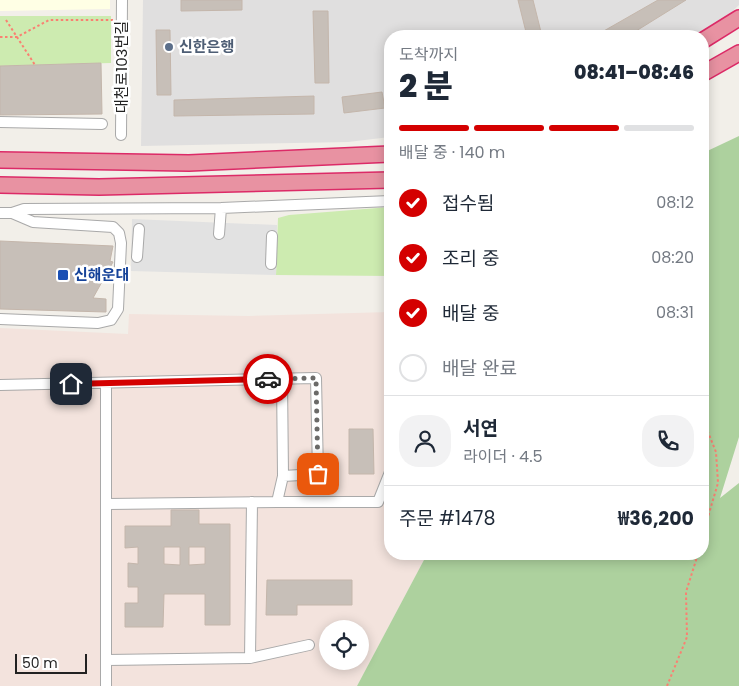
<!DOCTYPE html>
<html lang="ko">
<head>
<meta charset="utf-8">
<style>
  body { margin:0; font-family:Poppins,"Noto Sans KR",sans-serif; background:#f2f2f3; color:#1f2937; height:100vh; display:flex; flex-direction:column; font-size:19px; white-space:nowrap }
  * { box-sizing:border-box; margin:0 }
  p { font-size:16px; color:#747a83 }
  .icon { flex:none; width:28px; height:28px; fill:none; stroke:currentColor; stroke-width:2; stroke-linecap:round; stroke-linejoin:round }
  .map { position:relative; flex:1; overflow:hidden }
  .details { position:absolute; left:384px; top:30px; width:325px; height:530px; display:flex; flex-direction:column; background:#fff; border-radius:20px; box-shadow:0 2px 12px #0003 }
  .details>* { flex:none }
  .buttons { position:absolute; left:319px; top:620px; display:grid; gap:10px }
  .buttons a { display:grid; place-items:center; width:50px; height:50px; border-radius:50%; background:#fff; box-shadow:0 2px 12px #0003; font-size:25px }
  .scale { position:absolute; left:15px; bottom:12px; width:72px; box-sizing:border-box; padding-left:5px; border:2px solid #222; border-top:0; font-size:14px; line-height:18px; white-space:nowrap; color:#222; -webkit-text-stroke:4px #fff; paint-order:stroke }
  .pin { position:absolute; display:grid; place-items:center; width:42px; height:42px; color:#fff; margin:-21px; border-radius:10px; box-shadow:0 2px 8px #0006 }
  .courier { position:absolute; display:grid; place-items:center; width:50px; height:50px; margin:-25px; border:4px solid #d40000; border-radius:50%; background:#fff; color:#222; box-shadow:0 1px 6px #0007 }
  .headline em { font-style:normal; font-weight:800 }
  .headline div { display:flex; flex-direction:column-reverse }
  .headline { display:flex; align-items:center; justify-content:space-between; height:85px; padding:0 15px }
  h1 { font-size:32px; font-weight:800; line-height:38px }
  .bar { display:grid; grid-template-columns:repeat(4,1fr); gap:8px 5px; align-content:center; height:60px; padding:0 15px }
  .bar i { height:6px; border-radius:4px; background:#e0e1e3 }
  .bar .current { background:#d40000 }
  .bar p { grid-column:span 4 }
  .line { display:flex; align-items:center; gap:12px; padding:0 15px; border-top:1px solid #e0e1e3 }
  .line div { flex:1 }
  .round { display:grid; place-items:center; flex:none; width:52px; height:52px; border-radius:20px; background:#f2f2f3 }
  ol { padding:0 15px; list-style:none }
  li { display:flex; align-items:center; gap:15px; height:55px }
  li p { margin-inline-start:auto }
  li .icon { padding:5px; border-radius:50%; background:#d40000; color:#fff; stroke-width:4 }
  li:last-child { color:#747a83 }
  li i { width:28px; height:28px; border:2px solid #e0e1e3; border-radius:50% }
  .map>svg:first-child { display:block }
  .residential { fill:#e0dfdf }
  .education { fill:#ffffe5 }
  .military { fill:#f3e3dd; fill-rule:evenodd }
  .grass { fill:#cdebb0 }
  .forest { fill:#add19e }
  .parking { fill:#e2e2e2 }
  .building { fill:#c7bfb8; stroke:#c4b6ab; fill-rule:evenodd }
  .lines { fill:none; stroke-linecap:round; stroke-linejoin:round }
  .minor-casing { stroke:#a9a9a9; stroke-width:12 }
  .highway-casing { stroke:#dc2a67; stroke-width:18 }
  .path { stroke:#fa8072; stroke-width:2; stroke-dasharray:2.5 2.5; stroke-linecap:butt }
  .minor { stroke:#fff; stroke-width:10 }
  .highway { stroke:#e892a2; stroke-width:15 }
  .done { stroke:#6b6a68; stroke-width:5; stroke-dasharray:0 9 }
  .route { stroke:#d40000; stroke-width:6 }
  .service-dot { fill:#5c6f8a; stroke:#fff; stroke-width:2 }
  .transit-dot { fill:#1a4fb4; stroke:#fff; stroke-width:2 }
  .labels { text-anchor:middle; stroke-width:5; stroke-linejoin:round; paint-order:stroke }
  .service-label { font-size:15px; font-weight:bold; fill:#4e5e75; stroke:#fff; text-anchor:start }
  .street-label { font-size:15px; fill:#222; stroke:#fff }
  .transit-label { font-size:15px; font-weight:bold; fill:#164399; stroke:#fff; text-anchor:start }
</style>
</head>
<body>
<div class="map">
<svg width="739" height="686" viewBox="0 0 739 686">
  <rect width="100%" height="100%" fill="#f2efe9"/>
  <path class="residential" d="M143 0H739V5L720 23 697 36H390V137L348 142 141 146Z"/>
  <path class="education" d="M0 0H110V9L0 11Z"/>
  <path class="military" d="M390 312V554H423L425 558 357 686H0V328L128 334 129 314 249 316ZM328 629H360V661H328Z"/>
  <path class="grass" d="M0 16H111V63L0 66Z
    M390 207V276L276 275 278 218 289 215Z"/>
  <path class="forest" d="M739 136V437L720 498 739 483V686H357L425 558 423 554H702L703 153Z"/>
  <path class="parking" d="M132 219 277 225 276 275 131 271Z"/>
  <path class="building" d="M181 0H242V10L181 11Z
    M518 0H533L542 36H527Z
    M658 0H686L628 36H595Z
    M313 11H328L329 83H315Z
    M156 30H170L171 95H157Z
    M101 63 102 114 0 115V66Z
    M382 92 385 108 344 113 342 97Z
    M314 96V114L174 116V100Z
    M0 241 113 246 110 261 113 262 93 298 106 299V312L0 309Z
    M349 429H373L374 474H349Z
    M171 510H199V524H230V625H205V594H164L163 627H125V603H138V587H128V563L138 564V547L125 548V526H171ZM164 547H180V565L164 564ZM189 547H205V564L189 565Z
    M267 580H352V605H297V615H266Z"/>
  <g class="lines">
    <g class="minor-casing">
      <path id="minor" d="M0 122 102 124
        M121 135 122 0
        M0 213H12L24 209 221 208 390 201
        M219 234 221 208
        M137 257 139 229
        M271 264 272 236
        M0 319 98 323 111 320 118 309 121 243 119 233 113 227 33 222 12 213
        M282 379 283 476
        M0 385 316 378 318 474 283 476 277 502H378L390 472
        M108 504 277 502
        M250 658 309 645
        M107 660 250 658 252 502
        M106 686V383"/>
    </g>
    <g class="highway-casing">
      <path id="highway" d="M702 41 739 18
        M702 74 739 53
        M0 160 189 163 390 154
        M0 185 99 187 390 180"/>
    </g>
    <path class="path" d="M6 20 35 65
      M0 37H17L49 20H113
      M702 417 716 452 718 483 702 537
      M667 686 687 637 686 592 698 554"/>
    <use href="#minor" class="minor"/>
    <use href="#highway" class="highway"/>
  </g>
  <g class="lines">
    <path class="done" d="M268 379 316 378 318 474"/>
    <path class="route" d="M71 384 268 379"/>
  </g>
  <circle class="service-dot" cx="169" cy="47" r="5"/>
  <rect class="transit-dot" x="57" y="269" width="12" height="12" rx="2.5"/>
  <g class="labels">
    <g class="service-label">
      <text x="179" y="52">신한은행</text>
    </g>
    <g class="street-label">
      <text transform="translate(122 67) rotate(-90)" y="5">대천로103번길</text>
    </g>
    <g class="transit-label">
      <text x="74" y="280">신해운대</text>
    </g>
  </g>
</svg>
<div class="buttons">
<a><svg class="icon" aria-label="locate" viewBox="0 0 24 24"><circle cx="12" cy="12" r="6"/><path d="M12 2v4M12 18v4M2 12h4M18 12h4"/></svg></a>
</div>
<div class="scale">50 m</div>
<div class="pin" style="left:318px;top:474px;background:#ea580c"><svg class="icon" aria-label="bag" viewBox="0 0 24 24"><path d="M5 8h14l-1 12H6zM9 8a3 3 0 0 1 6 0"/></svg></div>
<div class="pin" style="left:71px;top:384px;background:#1f2937"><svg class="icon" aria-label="home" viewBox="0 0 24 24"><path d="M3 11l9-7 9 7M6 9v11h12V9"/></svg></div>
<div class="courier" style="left:268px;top:379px"><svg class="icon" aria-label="car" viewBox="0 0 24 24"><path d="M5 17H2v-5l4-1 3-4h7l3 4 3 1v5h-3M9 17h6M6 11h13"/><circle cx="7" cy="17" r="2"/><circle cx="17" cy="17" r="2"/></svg></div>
<section class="details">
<div class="headline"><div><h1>2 분</h1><p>도착까지</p></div><em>08:41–08:46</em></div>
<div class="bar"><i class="current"></i><i class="current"></i><i class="current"></i><i></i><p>배달 중 · 140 m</p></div>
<ol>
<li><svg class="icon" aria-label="check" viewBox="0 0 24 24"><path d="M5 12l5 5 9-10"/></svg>접수됨<p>08:12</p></li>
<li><svg class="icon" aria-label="check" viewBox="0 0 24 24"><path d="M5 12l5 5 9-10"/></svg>조리 중<p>08:20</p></li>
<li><svg class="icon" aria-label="check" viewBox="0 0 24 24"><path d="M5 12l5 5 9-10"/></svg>배달 중<p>08:31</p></li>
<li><i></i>배달 완료</li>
</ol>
<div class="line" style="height:90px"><a class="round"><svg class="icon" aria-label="person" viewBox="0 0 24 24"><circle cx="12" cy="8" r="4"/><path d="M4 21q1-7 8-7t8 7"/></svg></a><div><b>서연</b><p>라이더 · 4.5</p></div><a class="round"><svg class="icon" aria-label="phone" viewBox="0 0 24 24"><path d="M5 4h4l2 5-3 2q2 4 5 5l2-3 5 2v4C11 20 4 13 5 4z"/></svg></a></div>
<div class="line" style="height:65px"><div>주문 #1478</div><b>₩36,200</b></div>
</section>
</div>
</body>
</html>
